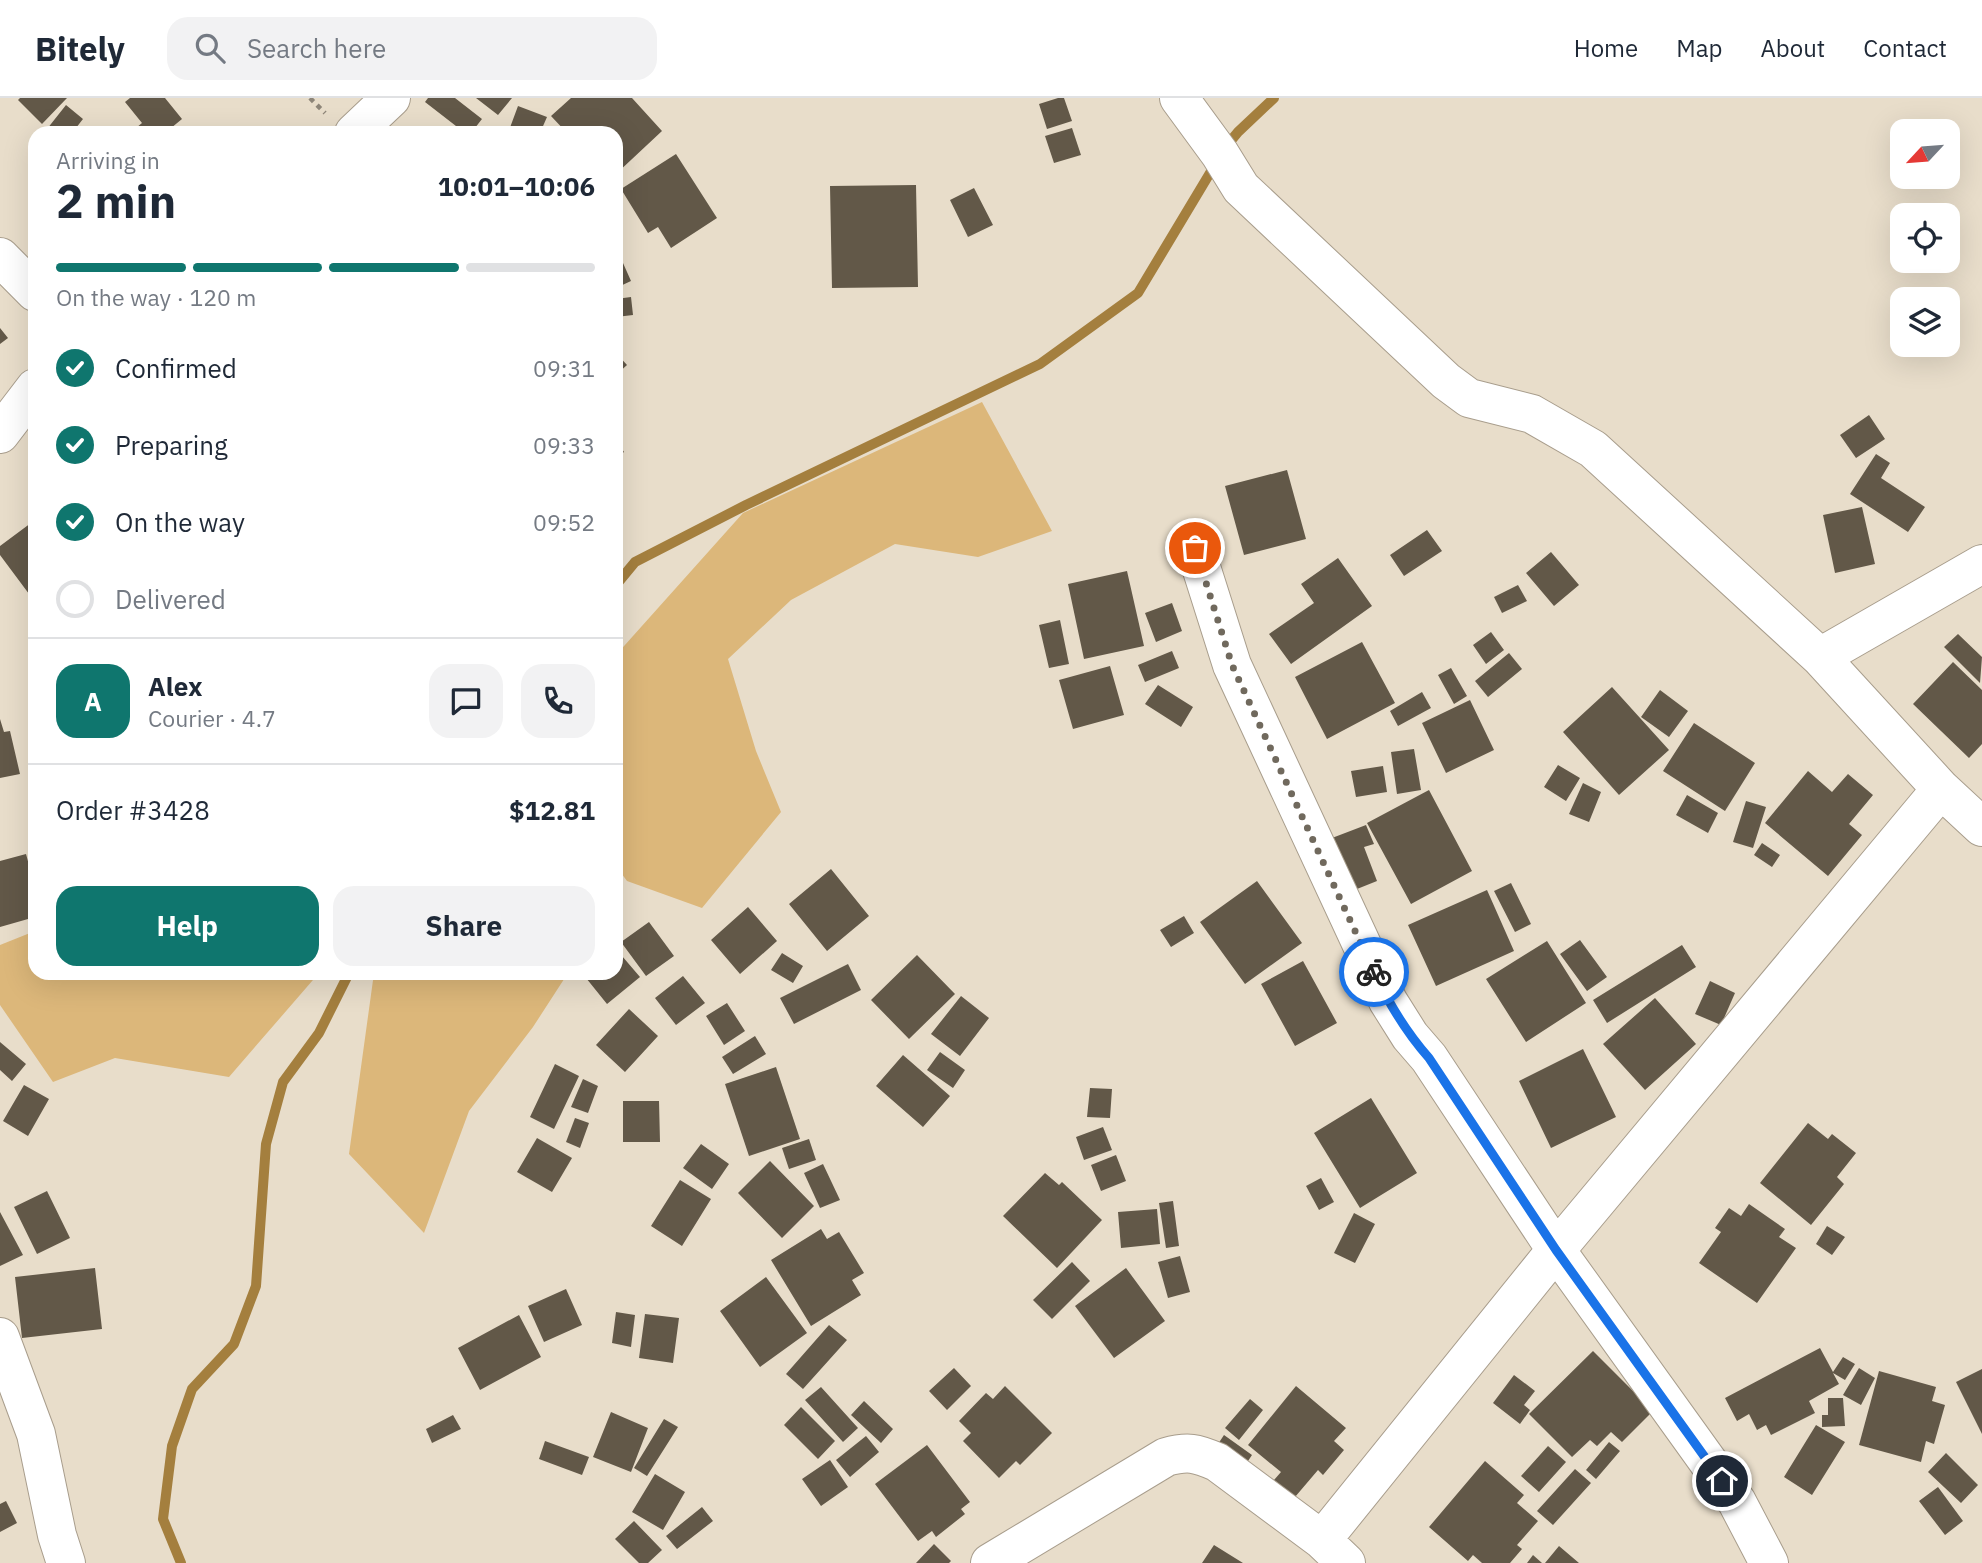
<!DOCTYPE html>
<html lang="en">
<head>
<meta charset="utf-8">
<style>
  body { margin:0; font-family:"IBM Plex Sans",sans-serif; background:#f2f2f3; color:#1f2937; height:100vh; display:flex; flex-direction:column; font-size:26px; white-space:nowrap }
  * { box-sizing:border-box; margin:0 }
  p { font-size:23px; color:#747a83 }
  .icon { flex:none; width:38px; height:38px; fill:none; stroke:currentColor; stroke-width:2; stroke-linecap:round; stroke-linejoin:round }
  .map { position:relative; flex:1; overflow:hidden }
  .sheet { position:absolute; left:28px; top:28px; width:595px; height:854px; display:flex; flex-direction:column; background:#fff; border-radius:21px; box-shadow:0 7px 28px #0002 }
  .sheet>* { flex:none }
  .needle { width:46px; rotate:244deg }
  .controls { position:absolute; left:1890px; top:21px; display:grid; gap:14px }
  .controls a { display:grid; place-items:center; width:70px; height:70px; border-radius:14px; background:#fff; box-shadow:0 7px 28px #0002; font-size:35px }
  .pin { position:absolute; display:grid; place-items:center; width:60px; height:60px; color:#fff; margin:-30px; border:4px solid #fff; border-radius:50%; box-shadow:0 2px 7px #0007 }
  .courier { position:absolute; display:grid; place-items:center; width:70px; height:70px; margin:-35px; border:5px solid #1a73e8; border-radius:50%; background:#fff; color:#222; box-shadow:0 2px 9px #0007 }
  .headline em { font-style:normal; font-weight:800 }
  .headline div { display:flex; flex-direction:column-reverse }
  .headline { display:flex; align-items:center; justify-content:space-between; height:119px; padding:0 28px }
  h1 { font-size:46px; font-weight:800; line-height:52px }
  .bar { display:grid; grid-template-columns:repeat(4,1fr); gap:10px 7px; align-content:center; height:84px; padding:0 28px }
  .bar i { height:9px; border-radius:5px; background:#e0e1e3 }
  .bar .on { background:#0f766e }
  .bar p { grid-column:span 4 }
  .line { display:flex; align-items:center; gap:18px; padding:0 28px; border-top:2px solid #e0e1e3 }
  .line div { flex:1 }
  .round { display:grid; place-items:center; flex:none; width:74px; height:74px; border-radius:21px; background:#f2f2f3 }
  ol { padding:0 28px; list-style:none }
  li { display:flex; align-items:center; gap:21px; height:77px }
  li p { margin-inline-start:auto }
  li .icon { padding:7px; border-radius:50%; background:#0f766e; color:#fff; stroke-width:4 }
  li:last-child { color:#747a83 }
  li i { width:38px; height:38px; border:4px solid #e0e1e3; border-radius:50% }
  .primary-button { display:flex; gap:14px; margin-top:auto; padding:14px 28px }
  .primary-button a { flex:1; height:80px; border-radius:21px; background:#0f766e; color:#fff; font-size:28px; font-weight:800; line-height:80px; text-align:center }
  .primary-button a+a { background:#f2f2f3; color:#1f2937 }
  header { display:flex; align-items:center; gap:42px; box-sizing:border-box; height:98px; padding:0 35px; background:#fff; border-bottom:2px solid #e0e1e3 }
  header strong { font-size:33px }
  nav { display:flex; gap:38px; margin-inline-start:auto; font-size:24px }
  .search { width:490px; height:63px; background:#f2f2f3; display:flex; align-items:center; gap:18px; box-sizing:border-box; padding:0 24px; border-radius:21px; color:#747a83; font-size:26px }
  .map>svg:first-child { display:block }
  .green { fill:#dcb77a }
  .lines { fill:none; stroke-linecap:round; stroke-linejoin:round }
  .stream { stroke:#a47f3e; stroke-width:10 }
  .building { fill:#625848 }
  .minor-casing { stroke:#a89d8c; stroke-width:40 }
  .path { stroke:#8d8578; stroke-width:4.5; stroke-dasharray:5 5; stroke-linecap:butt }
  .minor { stroke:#fff; stroke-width:38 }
  .done { stroke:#70695d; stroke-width:7; stroke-dasharray:0 12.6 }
  .route { stroke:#1a73e8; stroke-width:9 }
</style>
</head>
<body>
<header>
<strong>Bitely</strong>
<div class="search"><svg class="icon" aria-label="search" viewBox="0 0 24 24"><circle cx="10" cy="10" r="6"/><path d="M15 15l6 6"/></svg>Search here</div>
<nav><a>Home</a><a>Map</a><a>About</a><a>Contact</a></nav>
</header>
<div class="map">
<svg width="1982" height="1465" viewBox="0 0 1982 1465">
  <rect width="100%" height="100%" fill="#e8ddca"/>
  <path class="green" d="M982 304 1052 433 978 459 895 446 791 502 728 561 756 653 781 714 702 810 627 783 616 768V557L743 415Z
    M35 833V875H319L229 979 115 960 53 984 0 907V847Z
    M374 875H568L533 929 469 1013 424 1135 349 1056Z"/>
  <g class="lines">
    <path class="stream" d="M1224 51 1238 34 1274 0
      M616 487 635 464 746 407 1040 266 1138 195 1216 65
      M181 1465 163 1421 172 1348 192 1291 234 1246 256 1188 266 1046 283 984 319 935 349 875"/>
  </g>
  <path class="building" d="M20 0H67L42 26 18 2Z
    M130 0H165L182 21 165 35H130L142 25 125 4Z
    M428 0H455L482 21 471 35H465L425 4Z
    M476 0H512L498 17Z
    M571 0H632L662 33 616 76V35H567L551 18Z
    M1058 0H1064L1072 23 1047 31 1039 6Z
    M66 7 83 21 72 35H52L47 31Z
    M518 8 547 19 540 35H508Z
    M1072 30 1081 57 1054 65 1045 38Z
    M676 56 717 120 671 150 658 129 648 135 621 91Z
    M916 87 918 189 832 190 830 88Z
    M974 90 993 127 968 139 950 102Z
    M623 165 631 183 616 190V168Z
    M631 199 633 217 616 219V201Z
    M0 230 8 240 0 246Z
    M616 255 627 267 616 277Z
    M1869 317 1885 341 1856 360 1840 337Z
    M616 342 624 354 616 359Z
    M1876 356 1890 365 1881 380 1925 409 1908 434 1850 396Z
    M1287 372 1306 441 1244 457 1225 388Z
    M1862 409 1875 466 1835 475 1823 417Z
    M35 422V504L0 457V448Z
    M1427 432 1442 453 1404 478 1390 457Z
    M1551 454 1579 487 1554 508 1526 475Z
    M1338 460 1372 508 1291 566 1269 536 1314 505 1301 486Z
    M1127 473 1144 548 1084 561 1068 486Z
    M1518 487 1527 503 1502 515 1494 499Z
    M1172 505 1182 533 1156 544 1145 515Z
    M1060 522 1069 566 1049 570 1039 527Z
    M1491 534 1504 552 1486 566 1473 547Z
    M1958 536 1982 559 1980 585 1944 549Z
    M1362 544 1395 605 1327 641 1295 579Z
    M1172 553 1179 570 1145 584 1138 567Z
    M1509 555 1522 571 1488 599 1475 583Z
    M1953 564 1982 592V646L1969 660 1913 606Z
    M1110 568 1124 617 1073 631 1059 582Z
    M1451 570 1467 598 1454 606 1438 577Z
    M1158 587 1193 609 1181 629 1145 606Z
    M1612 589 1669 652 1619 697 1563 634Z
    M1660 592 1688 613 1669 639 1641 619Z
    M1422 594 1431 610 1398 628 1390 613Z
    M1470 602 1494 652 1446 675 1422 625Z
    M0 621 4 634 10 633 20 676 0 680Z
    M1694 625 1755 665 1725 713 1663 673Z
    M1414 651 1421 692 1397 696 1391 654Z
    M1558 667 1580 680 1566 703 1544 689Z
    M1383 668 1387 694 1356 699 1351 673Z
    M1808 673 1832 694 1848 676 1873 697 1849 726 1862 737 1828 778 1765 725Z
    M1583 685 1601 694 1589 724 1569 716Z
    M1429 692 1472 773 1411 806 1367 725Z
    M1687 697 1718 715 1708 735 1676 717Z
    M1746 703 1766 709 1753 750 1733 744Z
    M1366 727 1374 746 1364 749 1377 783 1352 793 1332 740Z
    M1762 745 1780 757 1772 769 1754 757Z
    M26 756 35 789V819L0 829V763Z
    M831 771 869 818 827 853 789 806Z
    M1257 783 1302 845 1245 886 1200 824Z
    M1511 785 1531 826 1515 834 1494 793Z
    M1487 792 1514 853 1436 888 1408 827Z
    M748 809 777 843 740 876 711 842Z
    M1184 818 1194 835 1171 849 1160 832Z
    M649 824 674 858 646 878 621 844Z
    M1580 842 1607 879 1587 893 1560 856Z
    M1547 843 1586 905 1526 944 1486 881Z
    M1682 847 1696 869 1607 925 1593 902Z
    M616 851 640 879 607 906 582 875H616Z
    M782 855 803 868 793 885 771 872Z
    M917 857 955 896 909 941 871 902Z
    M1303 863 1337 925 1295 948 1261 886Z
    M848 866 861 892 794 926 780 900Z
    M683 878 705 905 676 927 655 900Z
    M1710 883 1735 895 1721 927 1695 916Z
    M961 898 989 920 960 958 931 936Z
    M1655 900 1696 946 1645 992 1603 946Z
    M727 905 745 933 724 947 706 918Z
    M629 911 658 938 625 974 596 947Z
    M755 938 766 956 733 976 722 959Z
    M0 944 26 966 12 983 0 972Z
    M1583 951 1616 1019 1551 1050 1519 983Z
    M940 954 965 972 953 990 927 972Z
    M903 957 950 998 923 1029 876 988Z
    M555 966 579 978 554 1031 530 1019Z
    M776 969 800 1041 749 1058 725 986Z
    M583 981 598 988 588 1015 571 1009Z
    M24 987 49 1001 28 1038 3 1023Z
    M1090 990 1112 991 1110 1020 1087 1019Z
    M1371 1000 1417 1075 1360 1110 1314 1035Z
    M623 1003H659L660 1044H623Z
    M575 1020 589 1025 580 1050 566 1044Z
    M1808 1025 1828 1041 1832 1036 1856 1055 1837 1079 1844 1086 1811 1127 1760 1085Z
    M1103 1029 1112 1052 1084 1062 1076 1039Z
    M537 1040 572 1060 552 1094 517 1074Z
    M809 1041 816 1062 789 1071 782 1050Z
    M701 1046 729 1066 712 1091 683 1070Z
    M1116 1057 1126 1083 1101 1093 1091 1067Z
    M770 1063 814 1108 782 1140 738 1095Z
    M823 1066 840 1102 820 1110 804 1075Z
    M1045 1075 1059 1087 1062 1084 1102 1122 1057 1170 1003 1118Z
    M1321 1080 1334 1104 1319 1112 1306 1088Z
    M680 1082 711 1101 682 1148 651 1128Z
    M47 1093 70 1140 37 1156 14 1109Z
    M1173 1103 1179 1148 1166 1150 1159 1105Z
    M1749 1106 1785 1131 1779 1139 1796 1150 1757 1205 1699 1165 1721 1134 1715 1130 1729 1110 1741 1118Z
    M1157 1111 1160 1146 1121 1150 1118 1114Z
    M0 1114 23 1157 0 1168Z
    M1354 1115 1375 1126 1355 1165 1334 1155Z
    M1827 1128 1845 1139 1832 1157 1816 1146Z
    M821 1131 827 1141 839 1134 864 1175 852 1182 861 1197 811 1228 771 1162Z
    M1180 1158 1190 1194 1168 1200 1158 1164Z
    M1072 1164 1090 1183 1052 1221 1033 1202Z
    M95 1170 102 1231 22 1240 15 1179Z
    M1126 1170 1165 1223 1114 1260 1075 1208Z
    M766 1179 807 1235 760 1269 720 1213Z
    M566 1191 582 1227 544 1244 528 1208Z
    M616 1214 635 1217 631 1249 612 1245Z
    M645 1216 679 1220 673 1265 639 1260Z
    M519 1217 541 1259 480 1292 458 1250Z
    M829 1227 847 1242 803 1291 786 1276Z
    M1820 1250 1833 1274 1843 1259 1855 1266 1845 1282 1833 1275 1839 1286 1809 1303 1815 1315 1771 1337 1766 1327 1757 1332 1749 1316 1737 1323 1725 1300Z
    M1593 1253 1653 1313 1622 1344 1611 1334 1597 1348 1590 1342 1572 1359 1529 1316Z
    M954 1270 971 1288 947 1312 929 1293Z
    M1859 1270 1875 1280 1861 1307 1843 1297Z
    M1982 1271V1336L1956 1284Z
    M1879 1273 1936 1289 1932 1303 1945 1307 1934 1346 1926 1343 1921 1364 1859 1347Z
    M1514 1277 1535 1293 1524 1307 1530 1312 1520 1326 1493 1305Z
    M1005 1288 1052 1335 1020 1367 1016 1363 999 1380 963 1343 971 1335 959 1323 986 1295 993 1301Z
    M1296 1288 1346 1330 1334 1343 1344 1352 1323 1377 1318 1372 1295 1399 1274 1382 1281 1374 1248 1347Z
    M821 1289 858 1330 843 1344 805 1302Z
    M1828 1300H1843L1845 1328 1822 1329V1317H1828Z
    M1250 1301 1263 1312 1239 1342 1225 1330Z
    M864 1303 893 1331 881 1345 851 1317Z
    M801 1309 835 1343 818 1361 784 1327Z
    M611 1314 648 1330 631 1374 593 1359Z
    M453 1317 461 1331 432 1345 426 1331Z
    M664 1321 678 1329 647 1378 634 1370Z
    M1816 1327 1845 1344 1812 1397 1784 1379Z
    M1224 1337 1252 1357 1242 1372 1214 1352Z
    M866 1338 879 1354 850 1379 836 1362Z
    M545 1343 589 1359 582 1377 539 1361Z
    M1609 1344 1620 1353 1596 1381 1586 1372Z
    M927 1347 970 1404 961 1411 965 1416 936 1439 932 1433 918 1443 875 1386Z
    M1548 1348 1566 1364 1539 1394 1521 1378Z
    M1946 1355 1978 1387 1961 1405 1928 1374Z
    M830 1362 848 1389 821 1408 802 1381Z
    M1485 1363 1524 1397 1517 1405 1538 1423 1517 1447 1522 1451 1510 1465H1482L1473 1457 1468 1463 1429 1429Z
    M1575 1371 1591 1385 1553 1427 1537 1413Z
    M655 1376 685 1394 663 1432 632 1414Z
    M1938 1389 1963 1423 1945 1437 1919 1403Z
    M6 1403 17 1425 0 1434V1406Z
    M702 1409 713 1423 677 1451 666 1438Z
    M634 1423 662 1452 648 1465H639L615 1441Z
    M934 1446 951 1463 949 1465H916Z
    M1214 1447 1243 1465H1202Z
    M1559 1448 1579 1465H1545Z
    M1533 1457 1542 1465H1527Z"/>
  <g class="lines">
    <g class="minor-casing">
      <path id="minor" d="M1179 0 1220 56 1241 90 1446 283 1469 300 1532 316 1593 351 1820 559 1941 691 1982 729
        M354 35 391 0
        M0 159 35 194
        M0 336 35 290
        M1195 450 1232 567 1388 903 1410 938 1429 960 1556 1152 1737 1404 1769 1465
        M1820 559 1982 466
        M0 1239 36 1336 57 1437 66 1465
        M1322 1442 1556 1152 1941 691
        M990 1465 1166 1359C1188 1353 1196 1355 1217 1364L1322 1442 1346 1465"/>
    </g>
    <path class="path" d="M310 0 325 15"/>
    <use href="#minor" class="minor"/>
  </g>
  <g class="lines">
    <path class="done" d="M1195 450 1232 567 1374 874"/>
    <path class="route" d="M1374 874C1389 906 1406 934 1429 960L1556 1152 1722 1383"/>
  </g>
</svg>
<div class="controls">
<a><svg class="needle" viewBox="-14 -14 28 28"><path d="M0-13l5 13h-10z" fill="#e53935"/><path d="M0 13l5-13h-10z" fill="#747a83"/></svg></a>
<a><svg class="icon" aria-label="locate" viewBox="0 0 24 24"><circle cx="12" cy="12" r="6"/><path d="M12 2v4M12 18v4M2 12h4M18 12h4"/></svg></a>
<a><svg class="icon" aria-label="layers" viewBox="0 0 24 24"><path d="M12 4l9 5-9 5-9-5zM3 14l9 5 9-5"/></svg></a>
</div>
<div class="pin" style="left:1195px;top:450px;background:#ea580c"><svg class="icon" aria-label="bag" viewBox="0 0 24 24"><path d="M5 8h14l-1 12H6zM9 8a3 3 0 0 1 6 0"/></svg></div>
<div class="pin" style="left:1722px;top:1383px;background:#1f2937"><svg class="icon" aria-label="home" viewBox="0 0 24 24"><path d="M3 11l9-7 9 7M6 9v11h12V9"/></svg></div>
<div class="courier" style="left:1374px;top:874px"><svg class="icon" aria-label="bike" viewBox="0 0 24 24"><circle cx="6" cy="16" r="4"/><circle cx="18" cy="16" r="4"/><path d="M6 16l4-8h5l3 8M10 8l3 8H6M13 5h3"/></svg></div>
<section class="sheet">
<div class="headline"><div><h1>2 min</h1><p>Arriving in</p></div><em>10:01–10:06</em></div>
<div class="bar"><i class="on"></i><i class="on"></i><i class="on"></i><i></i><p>On the way · 120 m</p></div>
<ol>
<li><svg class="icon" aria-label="check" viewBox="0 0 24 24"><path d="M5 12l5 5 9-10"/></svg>Confirmed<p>09:31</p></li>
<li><svg class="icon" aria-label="check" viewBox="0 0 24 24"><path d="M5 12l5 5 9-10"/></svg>Preparing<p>09:33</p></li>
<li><svg class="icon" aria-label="check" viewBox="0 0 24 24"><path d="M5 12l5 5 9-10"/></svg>On the way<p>09:52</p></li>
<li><i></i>Delivered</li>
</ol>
<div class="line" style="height:126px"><b class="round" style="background:#0f766e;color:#fff">A</b><div><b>Alex</b><p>Courier · 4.7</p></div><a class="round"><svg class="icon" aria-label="chat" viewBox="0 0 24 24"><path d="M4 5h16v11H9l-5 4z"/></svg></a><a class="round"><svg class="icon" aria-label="phone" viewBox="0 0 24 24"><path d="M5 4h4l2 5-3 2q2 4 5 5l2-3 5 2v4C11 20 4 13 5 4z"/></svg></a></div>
<div class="line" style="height:91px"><div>Order #3428</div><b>$12.81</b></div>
<div class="primary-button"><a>Help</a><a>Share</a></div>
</section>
</div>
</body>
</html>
